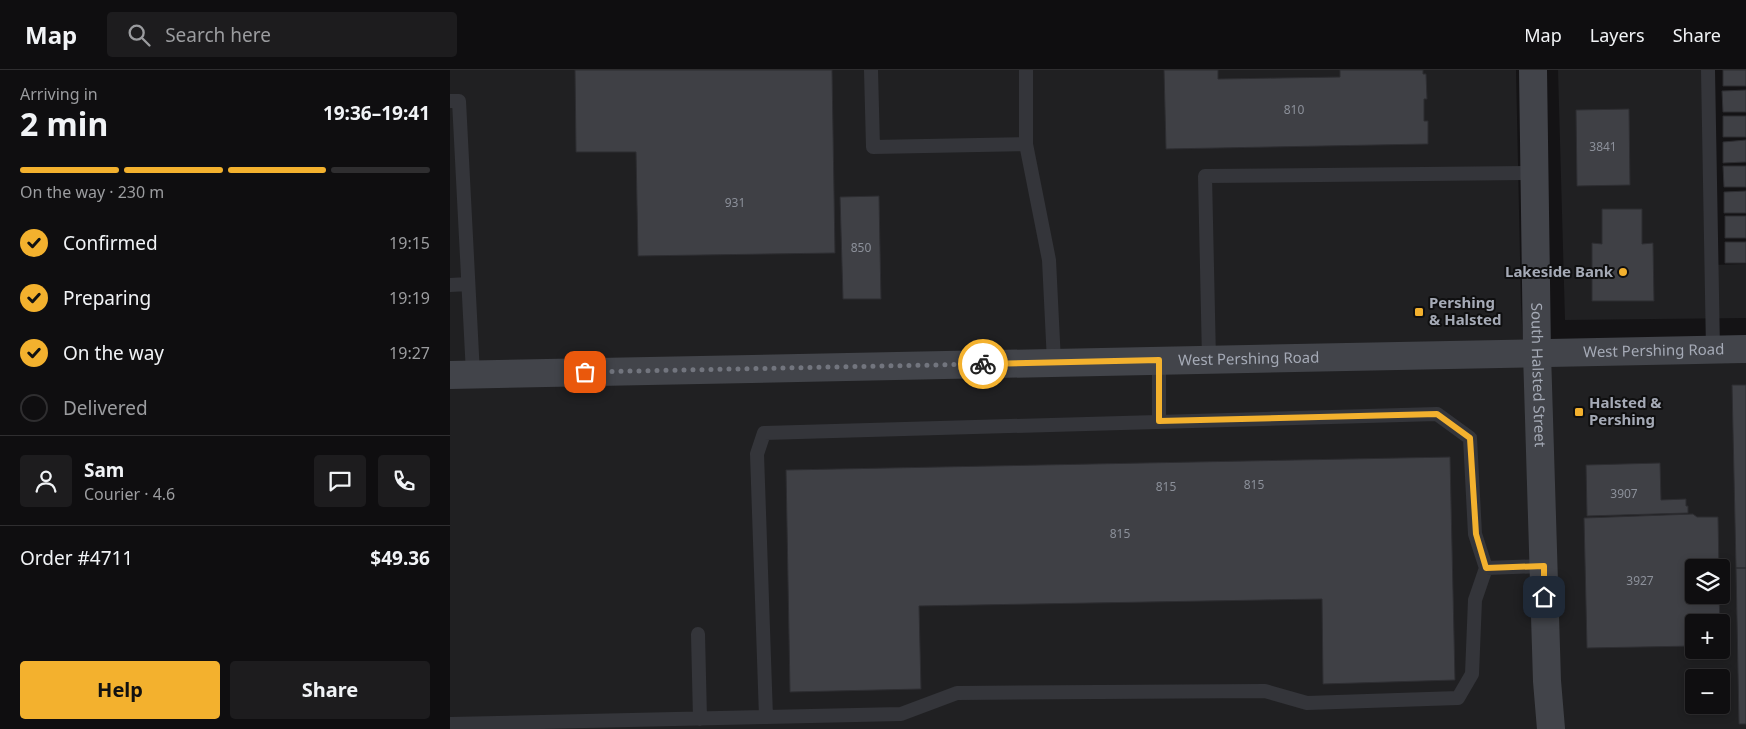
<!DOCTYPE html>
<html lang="en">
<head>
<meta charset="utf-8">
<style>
  body { margin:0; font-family:"Noto Sans",sans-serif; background:#1d1c1e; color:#f1f3f6; height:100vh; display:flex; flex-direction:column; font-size:19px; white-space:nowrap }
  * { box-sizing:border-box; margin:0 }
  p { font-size:16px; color:#9b9c9f }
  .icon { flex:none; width:28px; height:28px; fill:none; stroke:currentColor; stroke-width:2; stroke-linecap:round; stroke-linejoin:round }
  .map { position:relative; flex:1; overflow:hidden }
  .details { display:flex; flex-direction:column; background:#0f0e10; width:450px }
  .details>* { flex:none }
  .controls { position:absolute; left:1235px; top:489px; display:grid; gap:10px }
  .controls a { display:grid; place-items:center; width:45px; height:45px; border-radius:5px; background:#0f0e10; box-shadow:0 2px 8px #0003,0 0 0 1px #2f2e30; font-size:25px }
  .pin { position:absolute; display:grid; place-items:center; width:42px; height:42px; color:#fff; margin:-21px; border-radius:10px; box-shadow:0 2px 8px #0006 }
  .courier { position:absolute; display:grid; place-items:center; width:50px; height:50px; margin:-25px; border:4px solid #f3b12e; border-radius:50%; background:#fff; color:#222; box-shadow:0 1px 6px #0007 }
  .overview em { font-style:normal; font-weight:700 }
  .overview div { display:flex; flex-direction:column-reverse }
  .overview { display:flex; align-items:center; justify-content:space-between; height:85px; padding:0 20px }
  h1 { font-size:32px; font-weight:700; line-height:38px }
  .bar { display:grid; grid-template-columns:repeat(4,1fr); gap:8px 5px; align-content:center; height:60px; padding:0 20px }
  .bar i { height:6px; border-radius:4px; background:#2f2e30 }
  .bar .active { background:#f3b12e }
  .bar p { grid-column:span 4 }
  .line { display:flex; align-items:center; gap:12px; padding:0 20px; border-top:1px solid #2f2e30 }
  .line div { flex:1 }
  .round { display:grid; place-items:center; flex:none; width:52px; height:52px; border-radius:5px; background:#1d1c1e }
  ol { padding:0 20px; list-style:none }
  li { display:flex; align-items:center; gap:15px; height:55px }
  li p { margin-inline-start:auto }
  li .icon { padding:5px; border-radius:50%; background:#f3b12e; color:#111; stroke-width:4 }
  li:last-child { color:#9b9c9f }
  li i { width:28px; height:28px; border:2px solid #2f2e30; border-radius:50% }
  .action { display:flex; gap:10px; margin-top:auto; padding:10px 20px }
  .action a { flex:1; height:58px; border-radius:5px; background:#f3b12e; color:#111; font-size:20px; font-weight:700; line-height:58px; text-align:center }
  .action a+a { background:#1d1c1e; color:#f1f3f6 }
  header { display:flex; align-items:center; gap:30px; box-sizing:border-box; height:70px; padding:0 25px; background:#0f0e10; border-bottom:1px solid #2f2e30 }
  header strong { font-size:24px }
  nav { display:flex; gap:28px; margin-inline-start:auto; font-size:18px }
  .search { width:350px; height:45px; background:#1d1c1e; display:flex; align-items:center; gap:12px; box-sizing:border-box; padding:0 18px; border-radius:5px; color:#9b9c9f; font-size:19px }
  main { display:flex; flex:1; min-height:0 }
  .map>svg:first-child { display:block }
  .built { fill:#202022; fill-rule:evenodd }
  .building { fill:#3f4045; stroke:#2d2d31 }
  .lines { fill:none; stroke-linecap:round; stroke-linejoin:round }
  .lane { stroke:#34353a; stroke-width:14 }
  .secondary { stroke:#42444a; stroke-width:28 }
  .done { stroke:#72757e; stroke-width:5; stroke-dasharray:0 9 }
  .route { stroke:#f3b12e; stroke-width:6 }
  .poi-dot { fill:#f3b12e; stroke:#0f0f10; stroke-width:2 }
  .labels { text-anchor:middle; stroke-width:4; stroke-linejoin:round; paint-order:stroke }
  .number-label { font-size:12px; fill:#8c909a }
  .poi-label { font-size:15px; font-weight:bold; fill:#a5aab6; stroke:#0f0f10; text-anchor:start }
  .street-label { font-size:15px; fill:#a5aab6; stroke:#0f0f10 }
</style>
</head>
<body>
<header>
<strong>Map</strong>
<div class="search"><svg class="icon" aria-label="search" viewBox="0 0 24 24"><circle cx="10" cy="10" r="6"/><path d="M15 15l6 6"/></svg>Search here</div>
<nav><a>Map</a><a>Layers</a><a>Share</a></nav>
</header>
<main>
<section class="details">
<div class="overview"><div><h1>2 min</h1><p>Arriving in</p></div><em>19:36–19:41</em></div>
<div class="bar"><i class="active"></i><i class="active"></i><i class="active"></i><i></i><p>On the way · 230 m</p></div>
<ol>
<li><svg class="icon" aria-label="check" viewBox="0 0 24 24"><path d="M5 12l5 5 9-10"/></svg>Confirmed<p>19:15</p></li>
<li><svg class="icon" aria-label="check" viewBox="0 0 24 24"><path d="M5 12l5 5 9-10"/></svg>Preparing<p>19:19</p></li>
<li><svg class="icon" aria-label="check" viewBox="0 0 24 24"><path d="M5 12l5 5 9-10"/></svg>On the way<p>19:27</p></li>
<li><i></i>Delivered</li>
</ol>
<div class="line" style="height:90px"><a class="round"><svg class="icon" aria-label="person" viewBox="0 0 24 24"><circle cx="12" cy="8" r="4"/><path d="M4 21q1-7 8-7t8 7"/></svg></a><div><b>Sam</b><p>Courier · 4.6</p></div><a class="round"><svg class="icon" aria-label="chat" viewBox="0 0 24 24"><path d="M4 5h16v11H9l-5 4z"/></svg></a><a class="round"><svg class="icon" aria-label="phone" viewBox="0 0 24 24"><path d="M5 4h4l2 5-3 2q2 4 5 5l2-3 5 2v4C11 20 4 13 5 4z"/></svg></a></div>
<div class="line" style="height:65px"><div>Order #4711</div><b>$49.36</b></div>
<div class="action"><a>Help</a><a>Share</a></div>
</section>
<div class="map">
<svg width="1296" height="659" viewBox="0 0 1296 659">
  <rect width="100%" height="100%" fill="#141315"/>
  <path class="built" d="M0 0H1066L1071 234 1074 295 1296 293V659H0ZM1244 498H1271V525H1244ZM1244 552H1271V580H1244ZM1244 608H1271V635H1244Z
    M1108 0H1258L1262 195 1296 194V248L1115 250Z"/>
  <path class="building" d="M125 0H382L385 183 188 186 186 82H126Z
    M714 0H768V9L890 7V0H973V4H976L977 29H974V51H978V74L716 79Z
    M1273 0H1296V16H1273Z
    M1296 20V42H1273L1272 21Z
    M1179 39 1180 115 1127 116 1126 40Z
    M1273 46H1296V67H1273Z
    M1296 70V92L1273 93V72Z
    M1273 96H1296V117H1274Z
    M1296 121V143H1274V122Z
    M429 126 431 229H393L390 127Z
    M1152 139H1192V174L1203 173 1204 231H1142V173L1152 174Z
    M1275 146H1296V168H1275Z
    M1275 172H1296V193H1275Z
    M1282 315H1296V498H1286Z
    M1000 387 1005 610 873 614 872 529 469 536 471 619 340 622 336 400Z
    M1210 393 1211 430 1236 429V436H1238V443L1137 446 1136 395Z
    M1243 444 1247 447H1268L1269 498H1244V525H1269L1270 552H1244V576L1137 578 1134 448Z
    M1286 498H1296V654H1289Z"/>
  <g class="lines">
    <path class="lane" d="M421 0 423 77 576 74
      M576 0V74L599 190 604 292
      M1258 0 1263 280
      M0 31H9L23 304
      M0 215 18 214
      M759 289 755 106 1085 103
      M709 290V351
      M1036 498 1025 530 1022 604 1008 628 857 633 815 621 507 623 451 644 316 647 307 384 314 363 987 344 1020 368 1025 464 1036 498 1094 496
      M248 564 250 649
      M0 654 316 647"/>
    <g class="secondary">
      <path id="s1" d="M1083 0 1087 283 1097 611 1101 659"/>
      <path id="s2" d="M0 305 1296 279"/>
    </g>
  </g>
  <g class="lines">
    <path class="done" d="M135 302 533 294"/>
    <path class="route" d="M533 294 709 290V351L987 344 1020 368 1026 464 1036 498 1094 496V527"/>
  </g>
  <g class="poi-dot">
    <circle cx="1173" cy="202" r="5"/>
    <rect x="964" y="237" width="10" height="10" rx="2.5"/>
    <rect x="1124" y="337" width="10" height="10" rx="2.5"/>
  </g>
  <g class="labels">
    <g class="number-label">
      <text x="844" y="44">810</text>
      <text x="1153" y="81">3841</text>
      <text x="285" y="137">931</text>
      <text x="411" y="182">850</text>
      <text x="804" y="419">815</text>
      <text x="716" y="421">815</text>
      <text x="1174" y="428">3907</text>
      <text x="670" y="468">815</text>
      <text x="1190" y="515">3927</text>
    </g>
    <g class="poi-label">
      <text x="1163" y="207" text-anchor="end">Lakeside Bank</text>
      <text x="979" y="238">Pershing<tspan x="979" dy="17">&amp; Halsted</tspan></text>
      <text x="1139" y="338">Halsted &amp;<tspan x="1139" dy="17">Pershing</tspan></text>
    </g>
    <g class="street-label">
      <text dy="5" stroke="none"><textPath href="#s2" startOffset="1204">West Pershing Road</textPath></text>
      <text dy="5" stroke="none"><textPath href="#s2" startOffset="799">West Pershing Road</textPath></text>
      <text dy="5" stroke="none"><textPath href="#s1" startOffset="305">South Halsted Street</textPath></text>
    </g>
  </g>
</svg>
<div class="controls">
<a><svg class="icon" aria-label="layers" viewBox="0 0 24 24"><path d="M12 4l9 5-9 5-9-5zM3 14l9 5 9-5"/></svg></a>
<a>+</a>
<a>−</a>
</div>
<div class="pin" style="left:135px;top:302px;background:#ea580c"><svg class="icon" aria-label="bag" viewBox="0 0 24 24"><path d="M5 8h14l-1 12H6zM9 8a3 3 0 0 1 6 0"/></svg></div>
<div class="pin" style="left:1094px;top:527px;background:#1f2937"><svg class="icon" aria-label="home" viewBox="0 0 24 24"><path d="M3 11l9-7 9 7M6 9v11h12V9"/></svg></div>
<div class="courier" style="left:533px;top:294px"><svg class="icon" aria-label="bike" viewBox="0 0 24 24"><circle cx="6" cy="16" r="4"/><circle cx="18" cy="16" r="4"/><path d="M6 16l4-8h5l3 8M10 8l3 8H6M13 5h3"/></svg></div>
</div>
</main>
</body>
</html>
